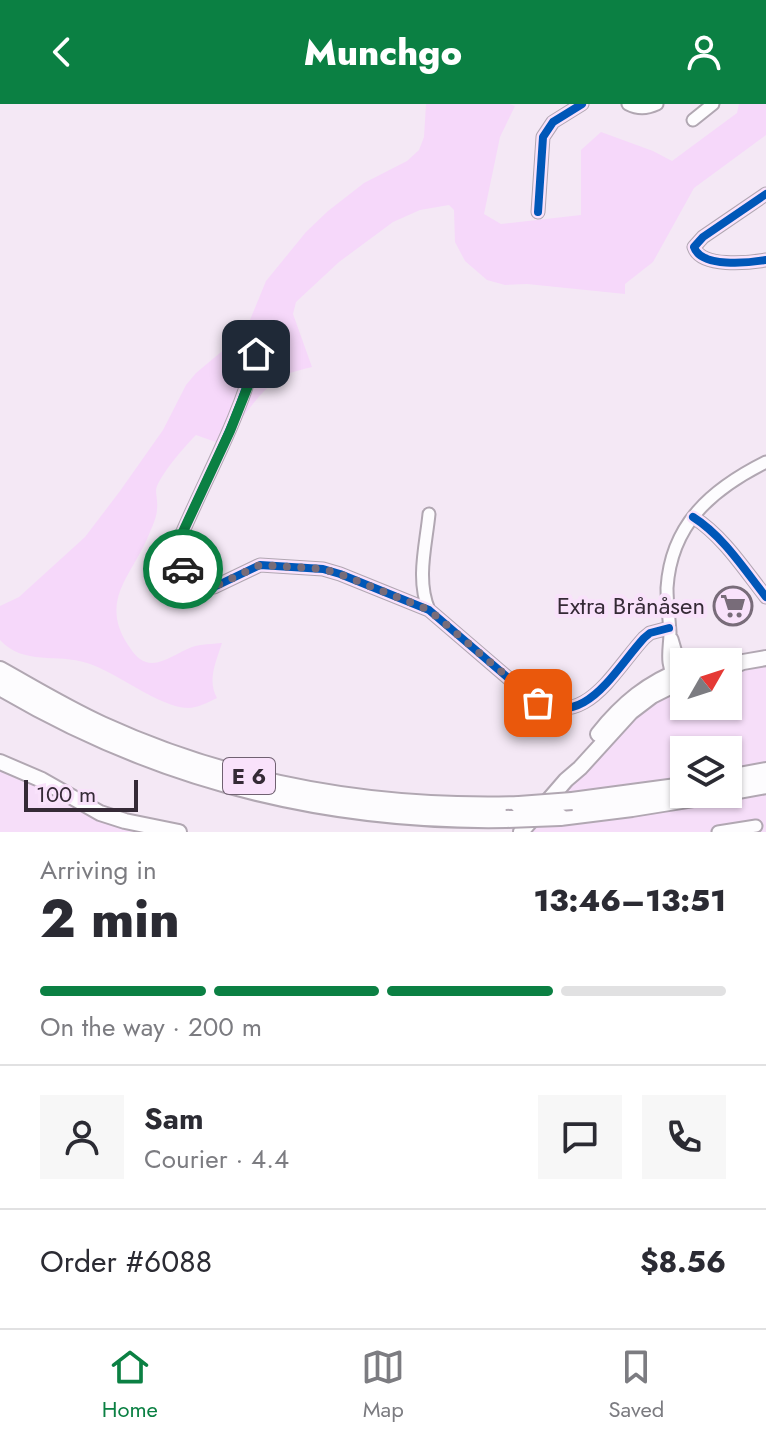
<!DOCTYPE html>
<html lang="en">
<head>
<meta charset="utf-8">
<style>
  body { margin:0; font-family:Jost,sans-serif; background:#f7f7f7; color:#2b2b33; height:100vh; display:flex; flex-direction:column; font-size:30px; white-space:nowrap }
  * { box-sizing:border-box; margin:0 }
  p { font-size:26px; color:#7c7c81 }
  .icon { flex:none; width:44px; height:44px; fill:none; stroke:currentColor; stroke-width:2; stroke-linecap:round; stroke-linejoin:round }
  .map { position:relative; height:728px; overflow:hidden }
  .panel { display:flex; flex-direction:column; background:#fff; flex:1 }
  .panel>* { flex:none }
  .needle { width:52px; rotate:51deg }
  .tools { position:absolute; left:670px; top:544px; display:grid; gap:16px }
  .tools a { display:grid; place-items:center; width:72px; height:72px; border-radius:0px; background:#fff; box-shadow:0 2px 6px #0004; font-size:40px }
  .scale { position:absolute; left:24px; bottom:20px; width:114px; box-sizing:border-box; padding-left:8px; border:4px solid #352a36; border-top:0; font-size:22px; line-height:28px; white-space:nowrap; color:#352a36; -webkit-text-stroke:6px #f9e2fb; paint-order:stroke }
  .pin { position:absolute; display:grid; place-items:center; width:68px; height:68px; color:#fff; margin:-34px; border-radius:16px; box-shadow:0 4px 12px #0006 }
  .courier { position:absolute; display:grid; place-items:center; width:80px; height:80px; margin:-40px; border:6px solid #0b8043; border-radius:50%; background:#fff; color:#222; box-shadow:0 2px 10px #0007 }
  .overview em { font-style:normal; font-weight:800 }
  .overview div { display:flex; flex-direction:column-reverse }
  .overview { display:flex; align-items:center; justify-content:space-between; height:136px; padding:0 40px }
  h1 { font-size:52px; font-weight:800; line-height:60px }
  .bar { display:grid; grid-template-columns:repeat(4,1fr); gap:12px 8px; align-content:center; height:96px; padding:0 40px }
  .bar i { height:10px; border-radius:6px; background:#e1e1e2 }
  .bar .current { background:#0b8043 }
  .bar p { grid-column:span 4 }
  .line { display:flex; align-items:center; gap:20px; padding:0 40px; border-top:2px solid #e1e1e2 }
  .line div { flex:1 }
  .round { display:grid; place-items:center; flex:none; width:84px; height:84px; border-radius:0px; background:#f7f7f7 }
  header { display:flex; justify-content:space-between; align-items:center; height:104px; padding:0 40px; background:#0b8043; color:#fff; font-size:36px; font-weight:800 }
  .dock { display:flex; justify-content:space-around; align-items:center; height:112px; border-top:2px solid #e1e1e2; background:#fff; font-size:22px; color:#7c7c81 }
  .dock a { display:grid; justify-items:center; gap:4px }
  .dock .current { color:#0b8043 }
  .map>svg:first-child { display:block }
  .built { fill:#f6def9; fill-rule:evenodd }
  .green { fill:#f6d8fa }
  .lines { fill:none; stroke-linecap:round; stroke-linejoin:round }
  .minor-casing { stroke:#b1a7b2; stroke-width:15 }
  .major-casing { stroke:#b1a7b2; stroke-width:18 }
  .highway-casing { stroke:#b1a7b2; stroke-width:20 }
  .minor { stroke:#fdfcfe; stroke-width:11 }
  .major { stroke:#fdfcfe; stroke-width:14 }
  .highway { stroke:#fdfcfe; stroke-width:16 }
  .highway-bridge-casing { stroke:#b1a7b2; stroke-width:20; stroke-linecap:butt }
  .highway-bridge { stroke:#fdfcfe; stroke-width:16 }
  .cycleway-casing { stroke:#f9e2fb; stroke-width:13 }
  .cycleway { stroke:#0057b8; stroke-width:8 }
  .done { stroke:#786c79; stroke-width:8; stroke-dasharray:0 14.4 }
  .route { stroke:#0b8043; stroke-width:10 }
  .labels { text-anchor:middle; stroke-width:8; stroke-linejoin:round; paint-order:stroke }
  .shield { fill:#f9e2fb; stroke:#706171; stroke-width:2 }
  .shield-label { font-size:22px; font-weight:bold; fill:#352a36 }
  .poi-label { font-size:24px; fill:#352a36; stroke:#f9e2fb; text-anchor:end }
</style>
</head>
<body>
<header><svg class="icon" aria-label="back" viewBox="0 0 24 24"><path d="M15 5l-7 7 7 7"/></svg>Munchgo<svg class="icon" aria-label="person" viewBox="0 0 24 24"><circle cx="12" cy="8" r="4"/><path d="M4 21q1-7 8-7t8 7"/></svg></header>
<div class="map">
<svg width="766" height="728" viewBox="0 0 766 728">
  <rect width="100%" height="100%" fill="#f4e8f5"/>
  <path class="built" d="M766 555V728H518L590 648 684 573V602H728V563ZM684 646H728V690H684Z
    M0 657 104 712 173 728H0Z"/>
  <path class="green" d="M426 0H509L515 2 500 33 484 110 501 120 581 111V46L601 28 653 47 672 57 737 9 739 0H766V31L694 84 653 158 625 180V190L527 180 505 181 487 176 465 157 455 138 454 106 449 101 420 106 393 118 339 158 296 198 293 210 312 263C304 265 295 267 287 270 259 284 242 316 224 341L196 331C185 342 158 373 156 386 156 392 158 398 157 405 157 412 153 421 150 428 134 470 98 495 128 541 133 548 137 555 146 558 160 563 178 548 192 543 201 540 212 540 222 539 216 558 207 576 217 594 209 598 197 604 188 604 158 603 117 568 87 559 57 549 24 562 0 536V502L19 493 85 433 120 387 163 326 186 281 196 269 245 228 266 177 306 128 328 107 364 79 407 57 419 46 424 33Z"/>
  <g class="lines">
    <g class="minor-casing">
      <path id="minor" d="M628 0C638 5 646 5 657 0
        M693 16 713 0
        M766 90 703 133 694 143C701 164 748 159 766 156
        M538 108 543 33 553 18 582 0
        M256 250C240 314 207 371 181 432L178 447 180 460 188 471 197 479 214 483 260 461 323 465 340 470 429 506 528 591C582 632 612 569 644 534L650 529 669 524
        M429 410C426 441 416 476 429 506
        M693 413C723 432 744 465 766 493
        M672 535 681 566V572
        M677 576C664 561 670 545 670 528 669 513 667 499 667 484 671 420 712 385 766 358
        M718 728 756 722"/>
    </g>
    <g class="major-casing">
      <path id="major" d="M728 564 743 558 766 554
        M598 630C622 600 648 578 684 565
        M0 658 42 676 100 709 125 717 179 728
        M521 728 566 676 580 664 631 608 652 592 684 576"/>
    </g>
    <g class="highway-casing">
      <path id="highway" d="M0 566C34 585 67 605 102 621 233 681 376 705 519 701
        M0 583C157 676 324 718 506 715
        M728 674 766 667
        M728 688 766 681
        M572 697 684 682
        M560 713 632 704 719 690"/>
    </g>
    <use href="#minor" class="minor"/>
    <use href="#major" class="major"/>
    <use href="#highway" class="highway"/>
    <g class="highway-bridge-casing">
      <path id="highway-bridge" d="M519 701 572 697
        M506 715 560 713"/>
    </g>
    <use href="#highway-bridge" class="highway-bridge"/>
    <g class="cycleway-casing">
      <path id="cycleway" d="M766 90 703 133 694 143C701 164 748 159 766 156
        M538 108 543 33 553 18 582 0
        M256 250C240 314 207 371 181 432L178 447 180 460 188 471 197 479 214 483 260 461 323 465 340 470 429 506 528 591C582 632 612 569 644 534L650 529 669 524
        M693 413C723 432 744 465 766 493"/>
    </g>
    <use href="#cycleway" class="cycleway"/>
  </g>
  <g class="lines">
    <path class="done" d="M183 465 192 476 209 483 220 480 260 461 323 465 340 470 429 506 538 599"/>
    <path class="route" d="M183 465 179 455 181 432 230 327 250 277 256 250"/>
  </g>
  <defs>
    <g id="supermarket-ring" transform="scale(2)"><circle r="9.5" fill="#f9e2fb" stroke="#786c79" stroke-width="1.5"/><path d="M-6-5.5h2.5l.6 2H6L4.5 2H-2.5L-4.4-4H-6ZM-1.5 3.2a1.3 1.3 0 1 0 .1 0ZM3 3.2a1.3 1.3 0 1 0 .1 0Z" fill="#786c79"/></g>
  </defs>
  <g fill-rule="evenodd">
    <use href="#supermarket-ring" x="733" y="502"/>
  </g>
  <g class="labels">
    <rect class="shield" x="223" y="654" width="52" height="36" rx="6"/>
    <g class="shield-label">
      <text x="249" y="680">E 6</text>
    </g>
    <g class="poi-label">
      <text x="705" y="510">Extra Brånåsen</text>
    </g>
  </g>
</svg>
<div class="tools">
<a><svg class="needle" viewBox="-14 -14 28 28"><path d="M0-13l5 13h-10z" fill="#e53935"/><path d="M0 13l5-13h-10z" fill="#7c7c81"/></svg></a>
<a><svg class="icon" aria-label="layers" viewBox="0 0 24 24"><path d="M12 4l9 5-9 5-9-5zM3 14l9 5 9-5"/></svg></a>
</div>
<div class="scale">100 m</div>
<div class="pin" style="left:538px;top:599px;background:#ea580c"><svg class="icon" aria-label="bag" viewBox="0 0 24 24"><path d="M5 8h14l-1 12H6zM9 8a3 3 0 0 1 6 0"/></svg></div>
<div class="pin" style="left:256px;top:250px;background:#1f2937"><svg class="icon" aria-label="home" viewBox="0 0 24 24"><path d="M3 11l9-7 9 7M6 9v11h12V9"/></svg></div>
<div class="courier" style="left:183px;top:465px"><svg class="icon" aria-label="car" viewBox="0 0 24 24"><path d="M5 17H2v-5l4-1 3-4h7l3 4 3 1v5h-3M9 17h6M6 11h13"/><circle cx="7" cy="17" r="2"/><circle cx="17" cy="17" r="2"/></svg></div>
</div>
<section class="panel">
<div class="overview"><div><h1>2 min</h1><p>Arriving in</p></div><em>13:46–13:51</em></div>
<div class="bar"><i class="current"></i><i class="current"></i><i class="current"></i><i></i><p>On the way · 200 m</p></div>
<div class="line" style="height:144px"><a class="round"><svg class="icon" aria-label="person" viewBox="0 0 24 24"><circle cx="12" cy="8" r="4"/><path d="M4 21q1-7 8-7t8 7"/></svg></a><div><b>Sam</b><p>Courier · 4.4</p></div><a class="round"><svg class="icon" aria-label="chat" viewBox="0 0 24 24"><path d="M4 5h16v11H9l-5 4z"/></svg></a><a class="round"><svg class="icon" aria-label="phone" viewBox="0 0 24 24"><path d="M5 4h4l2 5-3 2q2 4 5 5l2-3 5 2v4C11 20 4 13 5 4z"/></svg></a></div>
<div class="line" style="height:104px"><div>Order #6088</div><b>$8.56</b></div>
</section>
<nav class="dock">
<a class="current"><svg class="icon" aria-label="home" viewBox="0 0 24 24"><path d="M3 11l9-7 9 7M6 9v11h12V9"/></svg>Home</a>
<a><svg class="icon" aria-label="map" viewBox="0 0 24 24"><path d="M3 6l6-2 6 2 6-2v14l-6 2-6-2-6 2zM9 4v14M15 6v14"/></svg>Map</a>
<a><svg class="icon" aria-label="saved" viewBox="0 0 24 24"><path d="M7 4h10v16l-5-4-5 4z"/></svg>Saved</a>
</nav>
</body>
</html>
